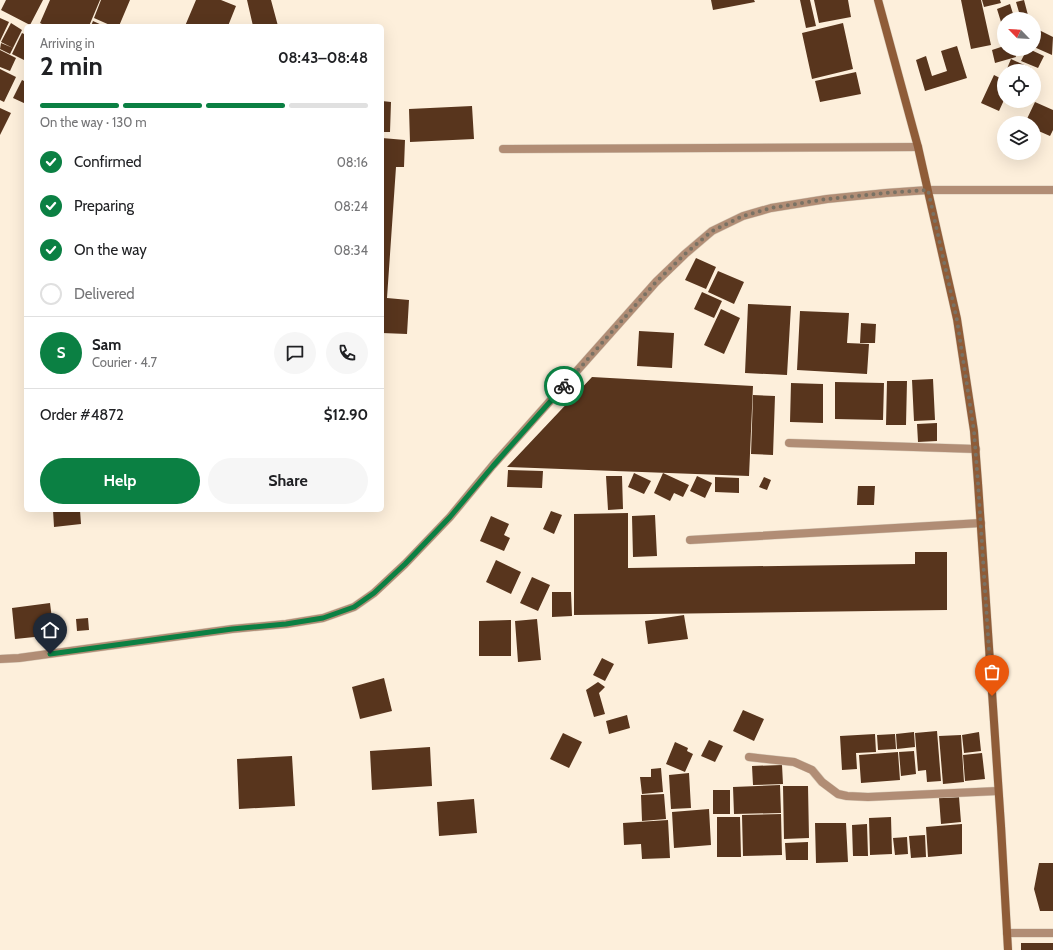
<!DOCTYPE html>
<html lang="en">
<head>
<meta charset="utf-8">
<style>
  body { margin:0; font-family:Cabin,sans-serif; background:#f6f6f6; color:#202124; height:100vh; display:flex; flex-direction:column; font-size:15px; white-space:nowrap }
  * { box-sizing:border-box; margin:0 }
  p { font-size:13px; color:#757577 }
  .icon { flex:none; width:22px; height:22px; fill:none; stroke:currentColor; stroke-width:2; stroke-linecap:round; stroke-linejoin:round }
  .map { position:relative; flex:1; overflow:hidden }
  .panel { position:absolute; left:24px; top:24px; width:360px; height:488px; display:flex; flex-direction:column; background:#fff; border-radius:6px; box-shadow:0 4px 16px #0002 }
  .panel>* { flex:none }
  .needle { width:26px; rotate:295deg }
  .controls { position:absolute; left:997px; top:12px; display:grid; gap:8px }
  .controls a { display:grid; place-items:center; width:44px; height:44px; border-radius:50%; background:#fff; box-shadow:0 4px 16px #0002; font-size:20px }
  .pin { position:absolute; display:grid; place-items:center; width:34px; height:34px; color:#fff; margin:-41px -17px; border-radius:50% 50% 50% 0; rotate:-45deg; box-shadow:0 0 4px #0007 }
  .pin .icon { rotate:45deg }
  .courier { position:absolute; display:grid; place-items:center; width:40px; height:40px; margin:-20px; border:3px solid #0b8043; border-radius:50%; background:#fff; color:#222; box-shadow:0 1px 5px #0007 }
  .summary em { font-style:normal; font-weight:700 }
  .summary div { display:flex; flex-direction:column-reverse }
  .summary { display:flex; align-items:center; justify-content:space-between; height:68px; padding:0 16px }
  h1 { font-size:26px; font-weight:700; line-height:30px }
  .bar { display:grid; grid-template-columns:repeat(4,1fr); gap:6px 4px; align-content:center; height:48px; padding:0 16px }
  .bar i { height:5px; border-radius:3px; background:#e0e0e0 }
  .bar .current { background:#0b8043 }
  .bar p { grid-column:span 4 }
  .line { display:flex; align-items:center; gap:10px; padding:0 16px; border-top:1px solid #e0e0e0 }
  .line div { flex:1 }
  .round { display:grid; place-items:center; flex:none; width:42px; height:42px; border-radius:21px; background:#f6f6f6 }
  ol { padding:0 16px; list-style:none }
  li { display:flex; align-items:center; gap:12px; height:44px }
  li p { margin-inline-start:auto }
  li .icon { padding:4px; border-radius:50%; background:#0b8043; color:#fff; stroke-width:4 }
  li:last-child { color:#757577 }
  li i { width:22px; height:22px; border:2px solid #e0e0e0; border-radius:50% }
  .primary-button { display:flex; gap:8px; margin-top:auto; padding:8px 16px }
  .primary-button a { flex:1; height:46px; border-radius:24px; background:#0b8043; color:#fff; font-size:16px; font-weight:700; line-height:46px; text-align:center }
  .primary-button a+a { background:#f6f6f6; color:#202124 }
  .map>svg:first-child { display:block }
  .building { fill:#58351d }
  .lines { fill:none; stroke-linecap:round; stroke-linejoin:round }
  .service-casing { stroke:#d9ccba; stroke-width:9 }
  .minor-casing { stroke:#d9ccba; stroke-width:9 }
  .secondary-casing { stroke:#d9ccba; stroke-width:9 }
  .service { stroke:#b18d75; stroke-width:8 }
  .minor { stroke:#b18d75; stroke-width:8 }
  .secondary { stroke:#8f5c38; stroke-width:8 }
  .done { stroke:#7a7264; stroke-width:4; stroke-dasharray:0 7.2 }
  .route { stroke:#0b8043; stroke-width:5 }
</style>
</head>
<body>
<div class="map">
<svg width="1053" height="950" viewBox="0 0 1053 950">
  <rect width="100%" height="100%" fill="#fdefdb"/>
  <path class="building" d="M6 0H43L30 25 1 10Z
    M50 0H100L89 26H46L40 23Z
    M101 0H130L119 26H112L94 18Z
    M196 0H221L236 6 228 26H185Z
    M247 0H271L278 26H253Z
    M711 0H754L755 2 713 10Z
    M800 0H810L816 26 806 28Z
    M814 0H848L851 17 819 23Z
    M961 0H981L991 45 971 49Z
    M982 0H1000L1001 3 984 7Z
    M1024 0 1029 19H1021L1016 2Z
    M1010 4 1014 17 1010 19H1004V21L1001 22 997 9Z
    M0 18 9 22 0 41Z
    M93 21 104 26H91Z
    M11 23 22 30 13 48 1 42Z
    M843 23 853 69 812 79 802 33Z
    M1004 26V42H1002L999 28Z
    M1037 29 1053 37 1052 55 1034 47V36Z
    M22 33 26 35V61L12 54Z
    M1 43 13 48 10 54 0 49Z
    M957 46 967 78 925 91 916 60 926 56 932 76 947 71 941 51Z
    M1004 46V49H1014L1016 57 995 63 992 50Z
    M1027 49H1029L1044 56 1038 68 1021 61Z
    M0 50 16 58 10 71 0 67Z
    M1011 59 1031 68 1029 71H1006Z
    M0 69 16 77 4 102 0 100Z
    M856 72 861 94 820 102 815 81Z
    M994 75 1004 80V100L999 111 981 103Z
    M22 80 26 82V104L13 98Z
    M382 101 391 102 390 132H382Z
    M1035 102 1053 110V130L1050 136 1034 129V123H1025Z
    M472 106 474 139 410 142 409 109Z
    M0 108 11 113 0 135Z
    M382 138 405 140 404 167H396L387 298 409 300 407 334 382 333Z
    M696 258 716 267 706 289 685 280Z
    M718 271 744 282 734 304 708 292Z
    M702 292 722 301 714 318 694 309Z
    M748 304 791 306 787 375 745 373Z
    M721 309 740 318 724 354 704 345Z
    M800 311 849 313 847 343 869 344 867 374 797 370Z
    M861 323 876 324 875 343H860Z
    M639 331 674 333 672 368 637 366Z
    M592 377 753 386 749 476 507 467Z
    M933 379 935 420 914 421 912 380Z
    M887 381H907L906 425H886Z
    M835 382 884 383 883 420 835 419Z
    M791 383 823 384V423L790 422Z
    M753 395 775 396 773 455 751 454Z
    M937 423V441L918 442 917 424Z
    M508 470 543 471 542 488 507 487Z
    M634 473 651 481 644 494 628 487Z
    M663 473 689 485 683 497 674 493 670 501 654 493Z
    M606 476H622L623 509 608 510Z
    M697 476 712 483 705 498 690 491Z
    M715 477 739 478V493L715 492Z
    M764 477 771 480 767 490 759 487Z
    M858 486H875L874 505H857Z
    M53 510H80L81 524 54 527Z
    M551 511 562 515 554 534 543 529Z
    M628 513V568L915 564V552H947V610L574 615V514Z
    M655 515 657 556 633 557 632 516Z
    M491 516 509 524 504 535 510 538 504 551 480 541Z
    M496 560 521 572 511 594 486 582Z
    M532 577 550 585 538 611 520 603Z
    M552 592H571L572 616 552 617Z
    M50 603 54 635 15 639 12 608Z
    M684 615 688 639 648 644 645 621Z
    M88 618 89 630 77 631 76 619Z
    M537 619 541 660 518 662 515 621Z
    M511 620V656H479V621Z
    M602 658 614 664 605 681 593 675Z
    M384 678 392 711 360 719 352 687Z
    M598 682 605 687 599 693 605 714 594 717 586 690Z
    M743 710 764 719 754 741 733 731Z
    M627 715 630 728 609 734 606 721Z
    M937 731 941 781 927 782 926 770 918 771 915 733Z
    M914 732 915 747 897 749 896 734Z
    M979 732 981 751 964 753 962 735Z
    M563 733 582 742 569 768 550 759Z
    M875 734 876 752 856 753 857 769 842 770 840 736Z
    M895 734 896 749 878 750 877 735Z
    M961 735 964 782 943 784 939 736Z
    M709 740 723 746 715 762 701 756Z
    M675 742 688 748 687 751 693 754 685 772 666 764Z
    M430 747 432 786 372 790 370 751Z
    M914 751 916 774 901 776 899 752Z
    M898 752 900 780 861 783 859 755Z
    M982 753 985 779 965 781 963 755Z
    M292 756 295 806 239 809 237 759Z
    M782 765 783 784 753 785 752 766Z
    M661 768 663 792 642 794 640 777H651V769Z
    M689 773 691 808 671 809 669 775Z
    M780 785 781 813 734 814 733 787Z
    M783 786H808L809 838 784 839Z
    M713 790H730V814H713Z
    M664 794 666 819 642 821 641 795Z
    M959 797 961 822 941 824 939 798Z
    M474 799 477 833 439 836 437 802Z
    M709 809 711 845 674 848 672 812Z
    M781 814 782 855 743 856 742 815Z
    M717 817H740L741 857H717Z
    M891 817 892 854 870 855 869 818Z
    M668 820 670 858 642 859 641 844 624 845 623 823Z
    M815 823H846L848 862 816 863Z
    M867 824 868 856H853L852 825Z
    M962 824V854L928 857 926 827Z
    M925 835 926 857 911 858 909 836Z
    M907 837 908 854 895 855 893 838Z
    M808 842V860H786L785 843Z
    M1039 863H1053V911H1040L1034 889Z
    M1021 943H1053V950H1021Z"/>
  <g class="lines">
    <g class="service-casing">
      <path id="service" d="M503 149 918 147
        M789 443 976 449
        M690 540 981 523"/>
    </g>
    <g class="minor-casing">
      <path id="minor" d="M0 659 19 658 232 629 286 624 323 618 354 607 374 593 405 564 450 517 493 465 656 282 685 254 712 231 743 216 771 208 827 199 886 193 928 190H1053
        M749 757 794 762 812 770 822 782 838 794 847 796 868 797 998 791
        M1007 933H1053"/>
    </g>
    <g class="secondary-casing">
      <path id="secondary" d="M878 0 918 147 957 319 974 431 978 483 1001 826 1008 950"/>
    </g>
    <use href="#service" class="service"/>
    <use href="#minor" class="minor"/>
    <use href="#secondary" class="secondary"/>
  </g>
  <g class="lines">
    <path class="done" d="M564 386 656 282 685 254 712 231 743 216 771 208 827 199 886 193 928 190 957 320 974 431 978 483 992 696"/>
    <path class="route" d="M50 654 232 629 286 624 323 618 354 607 374 593 405 564 450 517 493 466 564 386"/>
  </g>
</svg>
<div class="controls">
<a><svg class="needle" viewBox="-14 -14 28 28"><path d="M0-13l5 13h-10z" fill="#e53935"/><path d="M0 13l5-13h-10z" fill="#757577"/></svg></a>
<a><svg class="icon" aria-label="locate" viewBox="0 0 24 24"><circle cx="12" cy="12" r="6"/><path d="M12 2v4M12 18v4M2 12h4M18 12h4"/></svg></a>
<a><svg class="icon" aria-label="layers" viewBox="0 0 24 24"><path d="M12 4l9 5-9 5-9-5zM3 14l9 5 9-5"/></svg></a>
</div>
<div class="pin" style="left:992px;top:696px;background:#ea580c"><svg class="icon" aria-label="bag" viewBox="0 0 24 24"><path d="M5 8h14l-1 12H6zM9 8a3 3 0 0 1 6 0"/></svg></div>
<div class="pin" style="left:50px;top:654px;background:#1f2937"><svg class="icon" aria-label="home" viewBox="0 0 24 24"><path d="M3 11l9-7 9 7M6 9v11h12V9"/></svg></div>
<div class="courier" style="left:564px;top:386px"><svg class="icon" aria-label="bike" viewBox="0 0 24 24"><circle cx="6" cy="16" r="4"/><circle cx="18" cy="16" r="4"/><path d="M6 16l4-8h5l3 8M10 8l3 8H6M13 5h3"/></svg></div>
<section class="panel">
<div class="summary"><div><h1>2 min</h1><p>Arriving in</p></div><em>08:43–08:48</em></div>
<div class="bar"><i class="current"></i><i class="current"></i><i class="current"></i><i></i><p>On the way · 130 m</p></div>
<ol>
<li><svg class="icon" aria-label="check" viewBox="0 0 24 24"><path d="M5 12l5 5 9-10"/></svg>Confirmed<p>08:16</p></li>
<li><svg class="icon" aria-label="check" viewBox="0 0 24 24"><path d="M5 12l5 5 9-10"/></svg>Preparing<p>08:24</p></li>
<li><svg class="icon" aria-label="check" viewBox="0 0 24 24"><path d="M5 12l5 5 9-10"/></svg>On the way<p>08:34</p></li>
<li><i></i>Delivered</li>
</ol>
<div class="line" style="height:72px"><b class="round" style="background:#0b8043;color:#fff">S</b><div><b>Sam</b><p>Courier · 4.7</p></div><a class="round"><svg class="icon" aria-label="chat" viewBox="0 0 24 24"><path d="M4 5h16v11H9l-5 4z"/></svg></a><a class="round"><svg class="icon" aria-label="phone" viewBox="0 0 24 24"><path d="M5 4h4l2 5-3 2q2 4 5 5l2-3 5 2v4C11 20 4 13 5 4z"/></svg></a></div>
<div class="line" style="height:52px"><div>Order #4872</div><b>$12.90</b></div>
<div class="primary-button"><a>Help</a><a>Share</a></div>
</section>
</div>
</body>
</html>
